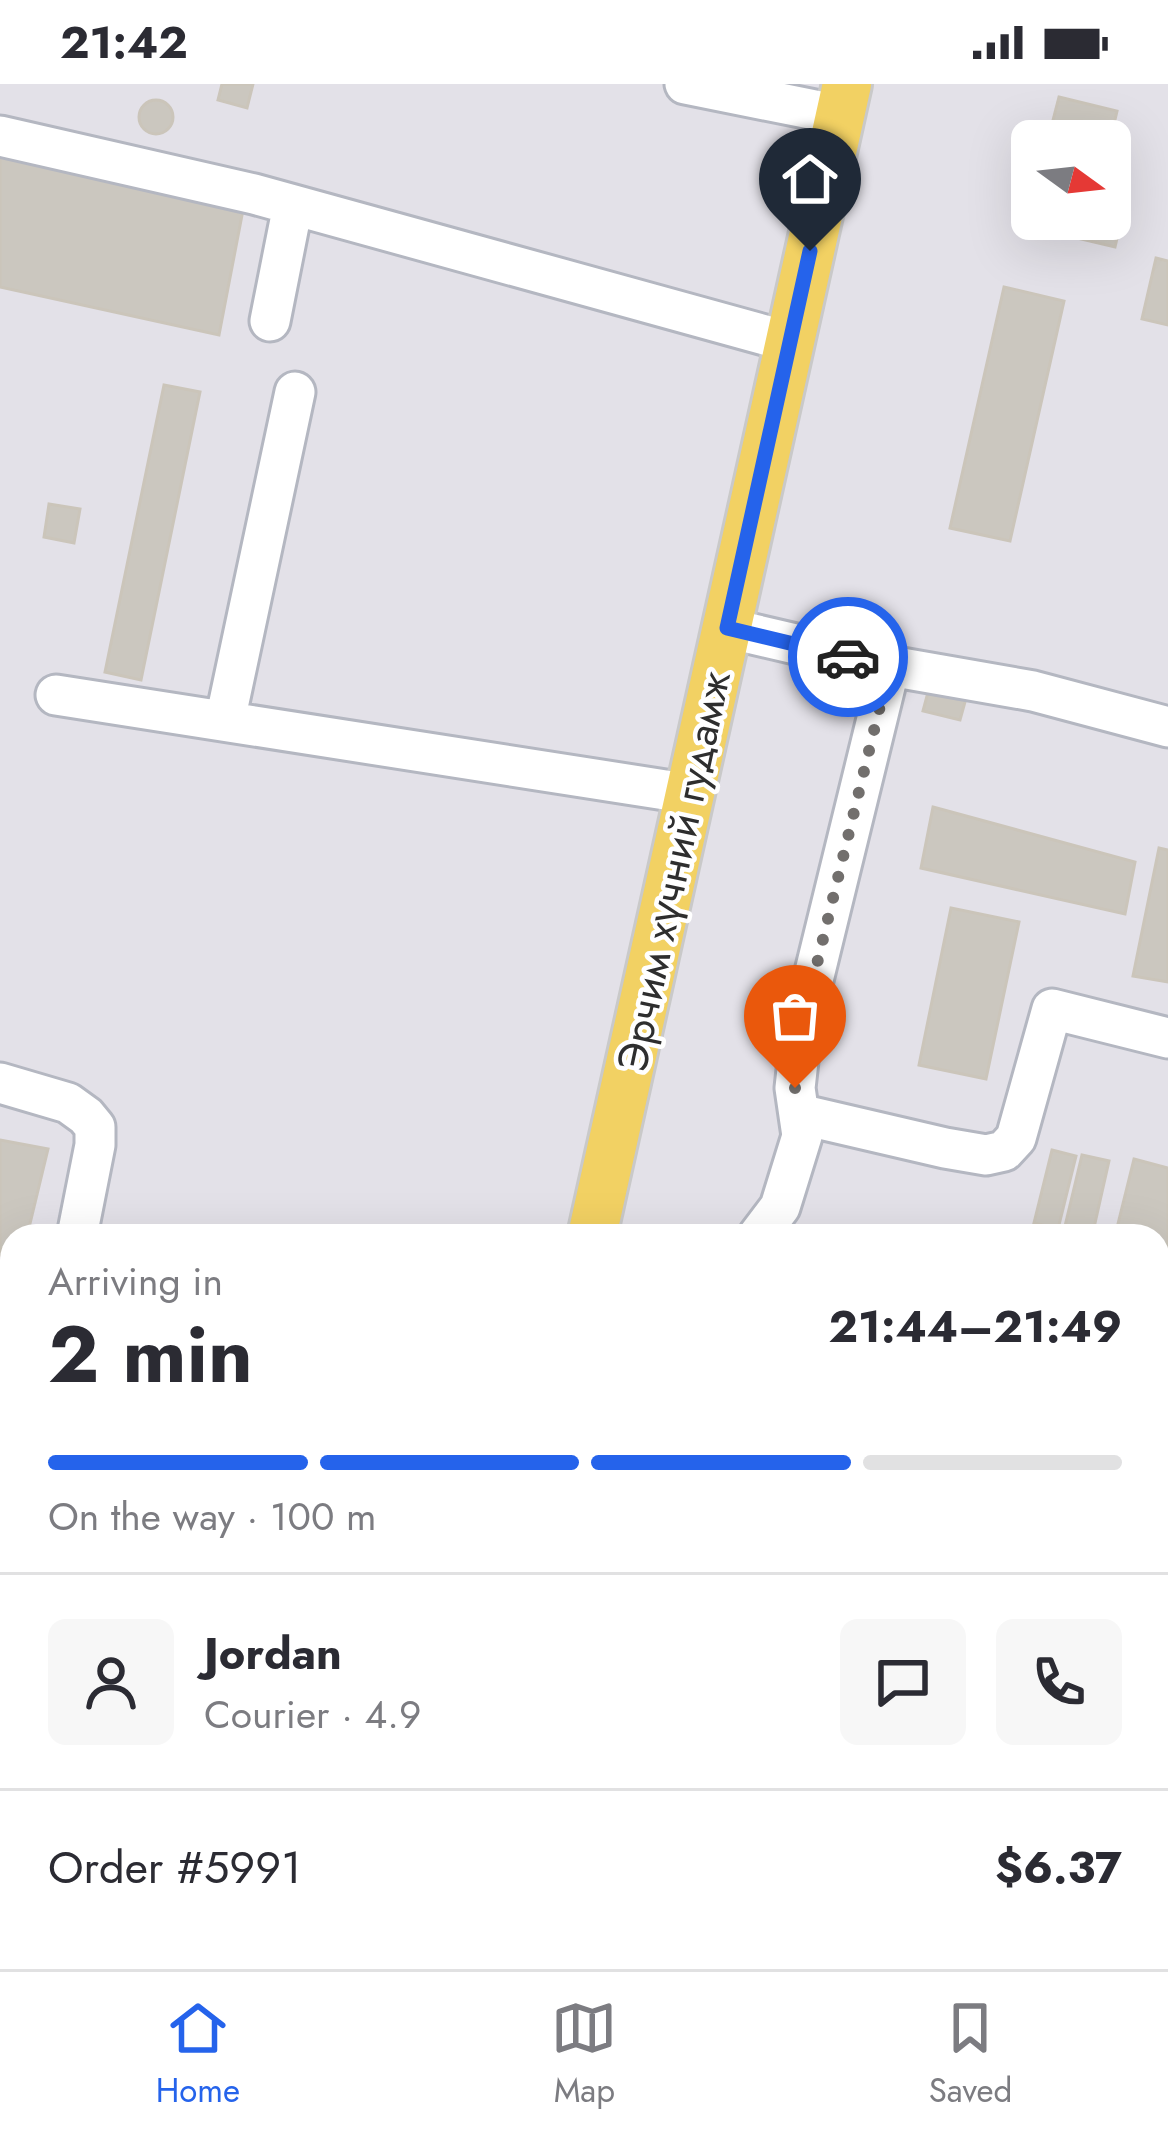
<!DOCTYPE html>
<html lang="en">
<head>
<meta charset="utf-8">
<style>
  body { margin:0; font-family:Jost,sans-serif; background:#f7f7f7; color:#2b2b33; height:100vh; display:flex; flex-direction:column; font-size:45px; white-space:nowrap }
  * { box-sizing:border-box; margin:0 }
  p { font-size:39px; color:#7c7c81 }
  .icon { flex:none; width:66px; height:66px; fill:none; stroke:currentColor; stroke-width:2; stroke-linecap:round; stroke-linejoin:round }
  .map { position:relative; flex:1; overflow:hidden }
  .details { position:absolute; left:0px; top:1140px; width:1170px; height:747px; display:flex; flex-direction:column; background:#fff; border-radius:36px 36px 0 0; box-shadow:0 12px 48px #0002 }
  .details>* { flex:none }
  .needle { width:78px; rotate:105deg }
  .buttons { position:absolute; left:1011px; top:36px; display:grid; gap:24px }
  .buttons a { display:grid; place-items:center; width:120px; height:120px; border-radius:18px; background:#fff; box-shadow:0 12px 48px #0002; font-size:60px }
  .pin { position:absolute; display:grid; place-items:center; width:102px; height:102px; color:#fff; margin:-123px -51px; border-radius:50% 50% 50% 0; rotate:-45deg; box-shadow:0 0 12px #0007 }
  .pin .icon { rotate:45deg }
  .courier { position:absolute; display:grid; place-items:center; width:120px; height:120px; margin:-60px; border:9px solid #2563eb; border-radius:50%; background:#fff; color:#222; box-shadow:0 3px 15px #0007 }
  .summary em { font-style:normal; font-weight:700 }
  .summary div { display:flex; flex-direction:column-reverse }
  .summary { display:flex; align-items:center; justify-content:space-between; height:204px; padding:0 48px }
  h1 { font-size:78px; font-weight:700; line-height:90px }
  .bar { display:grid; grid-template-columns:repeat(4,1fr); gap:18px 12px; align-content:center; height:144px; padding:0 48px }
  .bar i { height:15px; border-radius:9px; background:#e1e1e2 }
  .bar .active { background:#2563eb }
  .bar p { grid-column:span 4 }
  .line { display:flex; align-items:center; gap:30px; padding:0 48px; border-top:3px solid #e1e1e2 }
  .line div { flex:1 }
  .round { display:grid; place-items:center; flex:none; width:126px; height:126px; border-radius:18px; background:#f7f7f7 }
  .status { display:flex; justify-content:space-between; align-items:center; height:84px; padding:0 60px; background:#fff; direction:ltr }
  .status svg { height:33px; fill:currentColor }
  .dock { display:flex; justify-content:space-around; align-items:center; height:168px; border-top:3px solid #e1e1e2; background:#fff; font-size:33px; color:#7c7c81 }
  .dock a { display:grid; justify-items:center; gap:6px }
  .dock .active { color:#2563eb }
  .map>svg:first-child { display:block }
  .industrial { fill:#e3e1e8; fill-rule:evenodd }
  .building { fill:#cbc7bf; stroke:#cbc5ba; stroke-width:3 }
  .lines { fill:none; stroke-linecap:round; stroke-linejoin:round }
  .minor-casing { stroke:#b4b7c1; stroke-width:45 }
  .major-casing { stroke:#c9c9c9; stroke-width:54 }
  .minor { stroke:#fff; stroke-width:39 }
  .major { stroke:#f2d163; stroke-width:48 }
  .done { stroke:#726f6d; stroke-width:12; stroke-dasharray:0 21.6 }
  .route { stroke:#2563eb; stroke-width:15 }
  .labels { text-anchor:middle; stroke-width:9; stroke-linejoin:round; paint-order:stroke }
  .street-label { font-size:42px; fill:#2e2e2e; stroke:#fff }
</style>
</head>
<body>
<div class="status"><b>21:42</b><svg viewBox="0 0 49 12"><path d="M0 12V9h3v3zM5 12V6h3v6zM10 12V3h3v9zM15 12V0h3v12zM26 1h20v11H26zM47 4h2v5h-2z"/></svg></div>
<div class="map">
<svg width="1168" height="1885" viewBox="0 0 1168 1885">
  <rect width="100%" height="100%" fill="#efe9e1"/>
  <path class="industrial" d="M0 0H1168V1885H0ZM1032 57H1110V135H1032ZM12 1152H1158V1875H12Z"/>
  <path class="building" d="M222 0H253L247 24 218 16Z
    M1059 13 1117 27 1110 57H1086L1050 48Z
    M139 33a17 17 0 1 1 34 0a17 17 0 1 1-34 0Z
    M0 72 243 126 219 251 0 203Z
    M1110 116 1125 120 1115 163 1068 152 1071 139 1053 135H1110Z
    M1156 174 1168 177V241L1142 235Z
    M1004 203 1064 217 1010 457 950 444Z
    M164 301 200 308 141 596 105 588Z
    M49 420 80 425 74 459 44 453Z
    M931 597 968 607 960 636 923 627Z
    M933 723 1135 778 1125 830 921 784Z
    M1159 764 1168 766V898L1133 892Z
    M951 824 1019 838 986 995 919 981Z
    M0 1056 48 1065 27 1152H12V1174L0 1171Z
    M1052 1066 1076 1072 1058 1145 1034 1139Z
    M1082 1071 1109 1077 1093 1148 1065 1142Z
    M1134 1075 1168 1084V1189L1158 1187V1152H1115Z
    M1158 1245 1168 1248V1336L1158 1334Z
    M1158 1723 1168 1726V1787L1158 1785Z
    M689 1875H744L783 1885H687Z"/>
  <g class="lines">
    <g class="minor-casing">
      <path id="minor" d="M685 0 840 31
        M0 52 254 110 790 258
        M270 237 293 121
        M727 544 890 582 1033 607 1168 643
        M56 611 691 710
        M225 637 295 308
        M0 999 68 1019 86 1032 95 1043V1061L77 1152
        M799 1030 945 1064 986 1071 1004 1067 1016 1054 1052 925 1168 954
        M758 1152 780 1123 802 1052 795 1004 802 941 890 582
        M1158 1229 1168 1232
        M0 1856 12 1858
        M140 1875 215 1885"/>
    </g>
    <g class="major-casing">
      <path id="major" d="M592 1152 847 0
        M430 1885 432 1875"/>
    </g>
    <use href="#minor" class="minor"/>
    <use href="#major" class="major"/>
  </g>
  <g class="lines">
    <path class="done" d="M795 1004 802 941 890 581 848 573"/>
    <path class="route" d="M810 167 727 544 848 573"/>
  </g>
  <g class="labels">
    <g class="street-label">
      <text transform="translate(673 787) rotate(-78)" y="15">Эрчим хүчний гудамж</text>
    </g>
  </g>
</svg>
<div class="buttons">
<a><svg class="needle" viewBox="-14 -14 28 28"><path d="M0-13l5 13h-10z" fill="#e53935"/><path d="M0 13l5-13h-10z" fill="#7c7c81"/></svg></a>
</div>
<div class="pin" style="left:795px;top:1004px;background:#ea580c"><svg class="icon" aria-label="bag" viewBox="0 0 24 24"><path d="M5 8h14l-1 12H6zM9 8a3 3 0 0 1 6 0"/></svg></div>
<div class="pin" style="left:810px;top:167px;background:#1f2937"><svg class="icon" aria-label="home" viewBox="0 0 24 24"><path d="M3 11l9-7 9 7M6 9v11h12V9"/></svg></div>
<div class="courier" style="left:848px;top:573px"><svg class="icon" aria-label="car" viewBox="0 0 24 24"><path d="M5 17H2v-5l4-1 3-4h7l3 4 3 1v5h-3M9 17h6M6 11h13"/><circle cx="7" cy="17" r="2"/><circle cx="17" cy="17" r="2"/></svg></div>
<section class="details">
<div class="summary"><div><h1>2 min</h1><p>Arriving in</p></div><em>21:44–21:49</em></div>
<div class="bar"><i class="active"></i><i class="active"></i><i class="active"></i><i></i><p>On the way · 100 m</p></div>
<div class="line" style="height:216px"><a class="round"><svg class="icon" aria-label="person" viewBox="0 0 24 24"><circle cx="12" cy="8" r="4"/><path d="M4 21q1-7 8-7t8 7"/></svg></a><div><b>Jordan</b><p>Courier · 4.9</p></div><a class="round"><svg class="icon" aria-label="chat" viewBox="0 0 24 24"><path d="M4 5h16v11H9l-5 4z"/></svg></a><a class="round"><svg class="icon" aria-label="phone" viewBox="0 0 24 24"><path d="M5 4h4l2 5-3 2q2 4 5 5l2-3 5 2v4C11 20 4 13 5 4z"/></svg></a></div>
<div class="line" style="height:156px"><div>Order #5991</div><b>$6.37</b></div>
</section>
</div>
<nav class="dock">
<a class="active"><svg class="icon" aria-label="home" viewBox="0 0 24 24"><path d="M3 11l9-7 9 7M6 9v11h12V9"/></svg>Home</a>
<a><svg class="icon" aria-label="map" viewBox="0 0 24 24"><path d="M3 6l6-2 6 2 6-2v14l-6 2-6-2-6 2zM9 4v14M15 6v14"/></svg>Map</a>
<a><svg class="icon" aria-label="saved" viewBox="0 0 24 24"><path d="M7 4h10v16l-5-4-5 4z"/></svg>Saved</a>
</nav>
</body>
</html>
